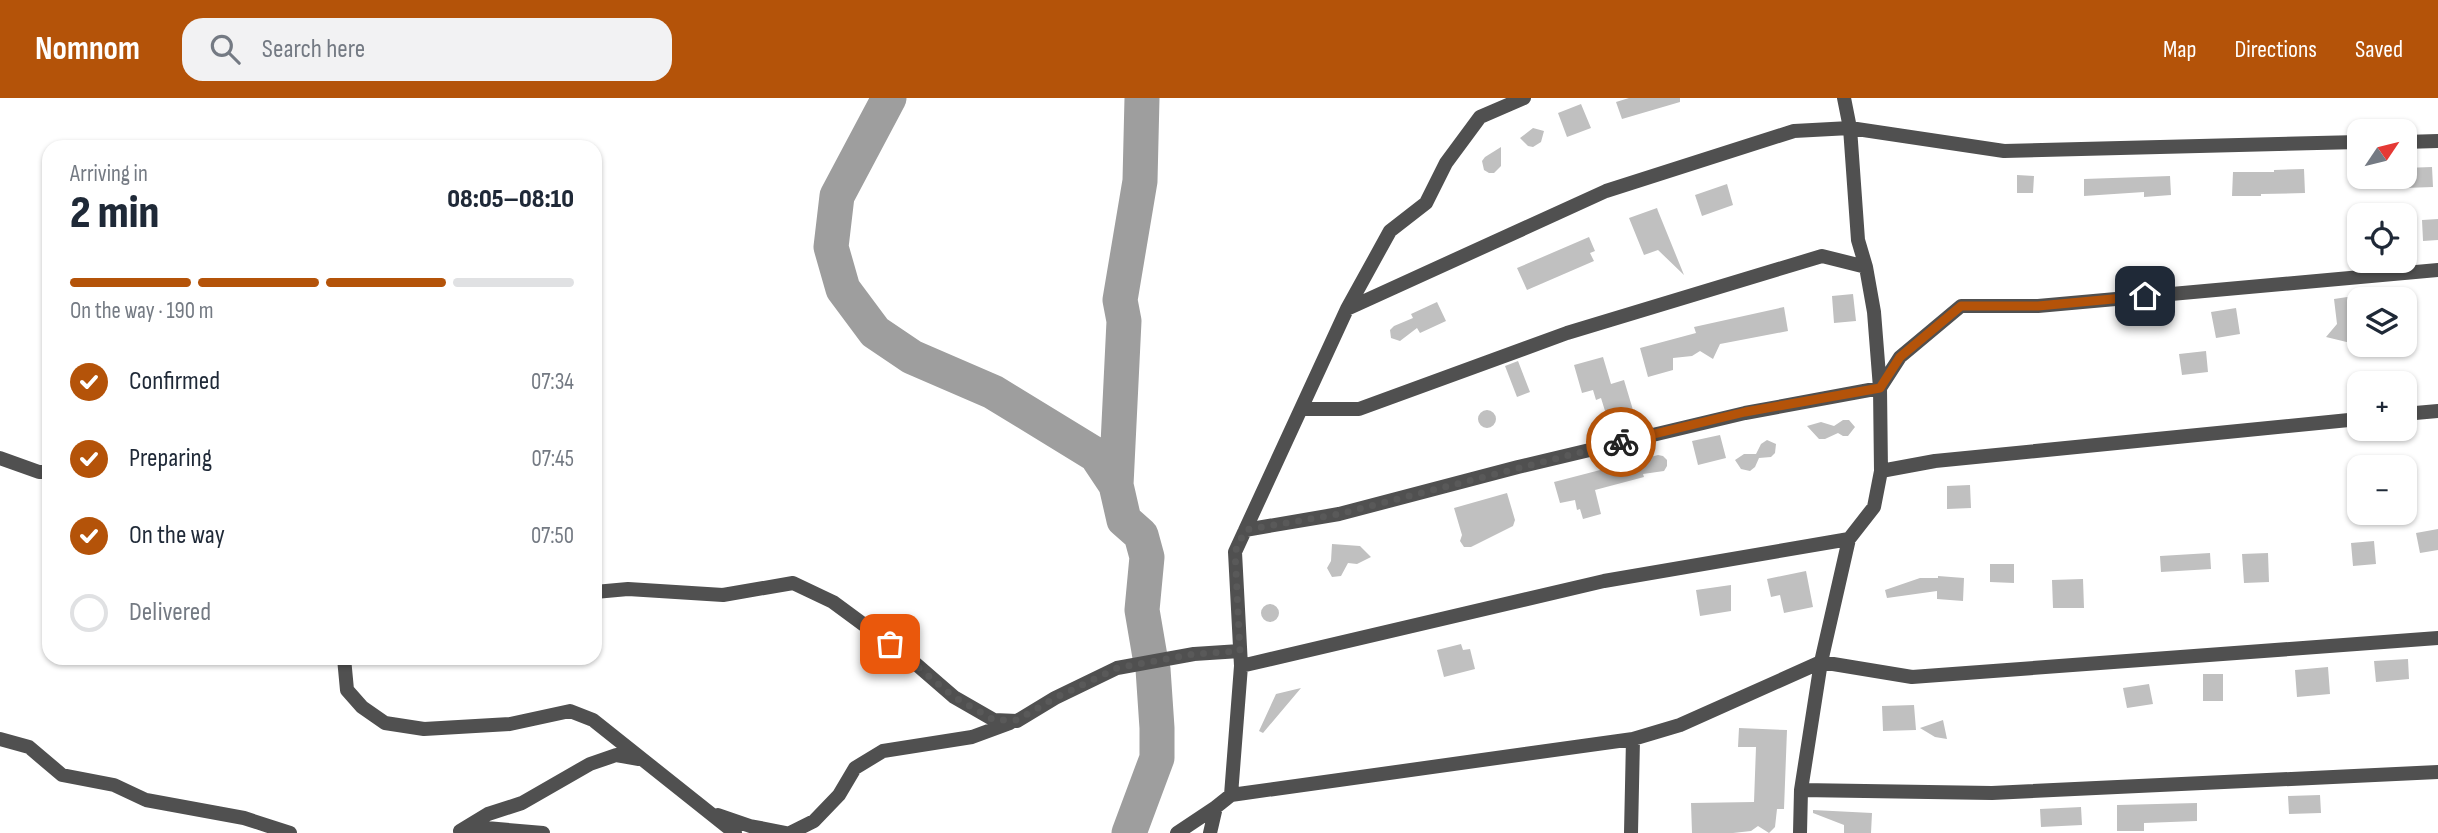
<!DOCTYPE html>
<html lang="en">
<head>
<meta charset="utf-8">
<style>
  body { margin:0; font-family:"Sofia Sans Condensed",sans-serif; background:#f2f2f3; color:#1f2937; height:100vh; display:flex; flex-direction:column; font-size:26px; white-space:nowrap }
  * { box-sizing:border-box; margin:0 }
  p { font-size:23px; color:#747a83 }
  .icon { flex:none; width:38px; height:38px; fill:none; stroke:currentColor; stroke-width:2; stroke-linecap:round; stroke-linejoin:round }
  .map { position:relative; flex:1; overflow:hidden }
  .details { position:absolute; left:42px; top:42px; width:560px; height:525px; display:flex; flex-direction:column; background:#fff; border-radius:21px; box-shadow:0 2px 5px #0004 }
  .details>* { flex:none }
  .needle { width:46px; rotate:55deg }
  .buttons { position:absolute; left:2347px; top:21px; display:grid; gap:14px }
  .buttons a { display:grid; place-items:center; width:70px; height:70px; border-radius:14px; background:#fff; box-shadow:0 2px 5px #0004; font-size:35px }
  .pin { position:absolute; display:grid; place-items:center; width:60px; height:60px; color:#fff; margin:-30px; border-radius:14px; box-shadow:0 4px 10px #0006 }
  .courier { position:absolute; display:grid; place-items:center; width:70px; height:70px; margin:-35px; border:5px solid #b45309; border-radius:50%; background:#fff; color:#222; box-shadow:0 2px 9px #0007 }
  .overview em { font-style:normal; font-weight:800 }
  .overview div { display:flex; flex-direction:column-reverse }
  .overview { display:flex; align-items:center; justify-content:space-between; height:119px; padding:0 28px }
  h1 { font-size:46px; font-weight:800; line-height:52px }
  .bar { display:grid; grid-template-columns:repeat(4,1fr); gap:10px 7px; align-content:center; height:84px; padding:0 28px }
  .bar i { height:9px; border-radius:5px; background:#e0e1e3 }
  .bar .on { background:#b45309 }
  .bar p { grid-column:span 4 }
  ol { padding:0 28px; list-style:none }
  li { display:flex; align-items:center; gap:21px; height:77px }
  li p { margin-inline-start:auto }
  li .icon { padding:7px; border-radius:50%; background:#b45309; color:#fff; stroke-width:4 }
  li:last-child { color:#747a83 }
  li i { width:38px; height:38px; border:4px solid #e0e1e3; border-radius:50% }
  header { display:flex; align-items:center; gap:42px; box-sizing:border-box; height:98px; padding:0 35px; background:#b45309; color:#fff }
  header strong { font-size:33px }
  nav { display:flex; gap:38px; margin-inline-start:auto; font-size:24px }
  .search { width:490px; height:63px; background:#f2f2f3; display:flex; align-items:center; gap:18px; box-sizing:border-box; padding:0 24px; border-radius:21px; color:#747a83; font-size:26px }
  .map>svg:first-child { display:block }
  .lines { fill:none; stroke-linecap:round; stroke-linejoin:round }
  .river { stroke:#9e9e9e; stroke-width:35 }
  .building { fill:#c0c0c0 }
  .street { stroke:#505050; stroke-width:14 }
  .done { stroke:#595959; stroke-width:7; stroke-dasharray:0 12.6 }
  .route { stroke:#b45309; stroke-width:9 }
</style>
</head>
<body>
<header>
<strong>Nomnom</strong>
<div class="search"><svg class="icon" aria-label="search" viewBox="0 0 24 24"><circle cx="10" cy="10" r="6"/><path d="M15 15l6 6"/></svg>Search here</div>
<nav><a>Map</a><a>Directions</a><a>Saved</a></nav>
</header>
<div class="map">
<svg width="2438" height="735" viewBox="0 0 2438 735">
  <rect width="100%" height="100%" fill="#fff"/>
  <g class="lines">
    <path class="river" d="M889 0 837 98 831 149 843 191 875 234 912 259 993 294 1096 357 1116 387 1124 422 1141 437 1147 459 1142 512 1150 559
      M1116 387 1124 223 1120 202 1140 83 1142 0
      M1129 735 1157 660V630L1153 571"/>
  </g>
  <path class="building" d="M1629 0H1680V4L1622 21 1616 4Z
    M1581 6 1591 30 1567 39 1558 15Z
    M1533 30 1544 33 1541 44 1533 49 1528 48 1520 40Z
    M1501 49V68L1494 75H1489L1484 72 1482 63 1485 59Z
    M2432 69 2433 89 2404 90V70Z
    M2304 71 2305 95 2261 96V98H2232L2233 74H2274V72Z
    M2017 77 2034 78 2033 95H2017Z
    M2170 78 2171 97 2144 99V94L2084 98V81Z
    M1727 86 1733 107 1702 118 1695 97Z
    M1657 110 1658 113 1684 177 1658 152 1644 157 1629 120Z
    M2438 121V142L2423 143 2422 122Z
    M1589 139 1595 153 1590 155 1594 163 1527 192 1517 170Z
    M1853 196 1856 223 1834 225 1832 198Z
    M2354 198 2359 219V247L2326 239 2337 226 2334 201Z
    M1437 204 1446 223 1420 235 1417 230 1400 243 1391 240 1390 232 1394 228 1413 220 1411 216Z
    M1784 209 1788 233 1720 246 1713 261 1700 253 1692 258 1673 260V272L1648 279 1640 250 1696 235 1694 229Z
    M2236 210 2240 236 2216 240 2211 214Z
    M2206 253 2208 274 2182 277 2179 256Z
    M1603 259 1611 286 1624 282 1636 322 1610 329 1601 300 1596 302 1593 292 1582 295 1574 267Z
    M1518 263 1530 294 1517 299 1505 268Z
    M1478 321a9 9 0 1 1 18 0a9 9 0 1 1-18 0Z
    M1843 322H1849L1855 329 1848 338H1843L1838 335 1825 341H1819L1807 328 1821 324 1834 328Z
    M1720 337 1726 360 1698 367 1692 343Z
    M1767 342 1776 346 1775 355 1771 359 1759 360 1755 369 1750 373 1741 371 1735 362 1744 356H1756L1761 346Z
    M1658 357 1663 358 1667 362V368L1664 373 1643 376 1644 379 1595 392 1601 416 1583 421 1580 411 1577 412 1575 402 1560 405 1554 384Z
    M1970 387 1971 410 1947 411V388Z
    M1507 395 1515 422 1513 428 1471 449H1464L1460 443 1462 437 1454 410Z
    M2438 431V452L2420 455 2416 435Z
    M2374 443 2376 466 2353 468 2351 445Z
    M1332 446 1360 448 1371 459 1357 466 1348 465 1341 478 1332 479 1327 470 1331 463Z
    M2210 455 2211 471 2161 474 2160 458Z
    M2268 455 2269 484 2244 485 2242 456Z
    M1990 466H2014V485L1990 484Z
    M1806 473 1813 509 1784 515 1780 497 1771 499 1767 481Z
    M1938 478 1964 480 1963 503 1937 501V493L1887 500 1885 492 1920 480H1938Z
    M2083 481 2084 510H2053L2052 482Z
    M1731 487V513L1700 518 1696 492Z
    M1261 515a9 9 0 1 1 18 0a9 9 0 1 1-18 0Z
    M1461 546 1463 552 1470 551 1475 571 1444 579 1437 552Z
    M2408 561 2409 581 2376 584 2374 563Z
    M2328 569 2330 596 2297 599 2295 572Z
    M2203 576H2223V603H2203Z
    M2149 586 2153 606 2127 610 2123 590Z
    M1301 590 1263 635 1259 633 1276 596Z
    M1914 607 1916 632 1883 633 1882 608Z
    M1943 622 1947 641 1935 639 1920 630Z
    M1739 630 1787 632 1784 711H1777L1775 729 1769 735 1758 728 1751 733 1733 735H1692L1691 705 1754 704 1756 649H1738Z
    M2320 697 2321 715 2289 716 2288 698Z
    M2197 705V723L2144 725V733H2117V707Z
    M2081 709 2082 727 2041 729 2040 711Z
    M1813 712 1872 715 1871 735H1844V727L1813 715Z"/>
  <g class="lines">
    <path class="street" d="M2404 44 2438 43
      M1347 211 1606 93 1794 33 1850 30 2004 53 2359 44
      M1301 311H1359L1567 235 1822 158 1866 169
      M2404 316 2438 313
      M0 360 39 374H49
      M1881 373 1935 363 2359 321
      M1245 432 1339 416 1518 369 1745 315 1880 290 1900 259 1961 208H2038L2438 172
      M595 494 628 491 723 497 793 485 833 504 909 560 954 599 994 622 1017 623 1055 600 1117 570 1194 556 1240 553
      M344 560 347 592 362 609 385 625 424 631 510 626 570 613 593 622 735 735
      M1241 568 1604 483 1849 441
      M0 641 29 649 62 677 114 687 146 702 244 720 290 735
      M1801 692 1992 695 2438 674
      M1231 697 1633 641 1680 627 1821 564 1912 579 2438 540
      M718 717 750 728 786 735
      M460 733 488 716 522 705 590 666 616 657 639 661
      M466 733 486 730 543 735
      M790 735 814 723 839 697 855 670 883 653 972 639 1010 625
      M1177 735 1216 709
      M1210 735 1216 709 1231 697 1241 568 1235 454 1347 211 1390 133 1426 105 1446 65 1480 19 1524 0
      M1631 735 1633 641
      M1800 735 1801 692 1821 564 1849 441 1874 409 1881 373 1880 290 1874 214 1866 169 1858 142 1850 30 1844 0"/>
  </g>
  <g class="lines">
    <path class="done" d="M890 546 954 599 994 622H1017L1055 600 1117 570 1194 556 1240 553 1235 454 1245 432 1339 416 1621 344"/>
    <path class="route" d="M1621 344 1745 314 1880 290 1900 259 1961 208H2038L2145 198"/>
  </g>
</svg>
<div class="buttons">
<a><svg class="needle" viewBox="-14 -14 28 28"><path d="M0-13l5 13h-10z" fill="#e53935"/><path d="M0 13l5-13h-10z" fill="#747a83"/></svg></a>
<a><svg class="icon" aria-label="locate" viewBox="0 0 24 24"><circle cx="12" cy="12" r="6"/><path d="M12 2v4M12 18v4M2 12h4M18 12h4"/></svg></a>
<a><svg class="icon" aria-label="layers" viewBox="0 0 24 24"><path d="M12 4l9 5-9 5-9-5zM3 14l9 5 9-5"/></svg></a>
<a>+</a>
<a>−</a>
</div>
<div class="pin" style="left:890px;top:546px;background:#ea580c"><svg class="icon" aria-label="bag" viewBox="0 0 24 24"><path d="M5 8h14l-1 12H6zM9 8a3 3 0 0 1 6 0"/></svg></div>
<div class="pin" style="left:2145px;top:198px;background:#1f2937"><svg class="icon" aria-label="home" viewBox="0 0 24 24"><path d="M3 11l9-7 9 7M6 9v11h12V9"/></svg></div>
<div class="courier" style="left:1621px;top:344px"><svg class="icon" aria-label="bike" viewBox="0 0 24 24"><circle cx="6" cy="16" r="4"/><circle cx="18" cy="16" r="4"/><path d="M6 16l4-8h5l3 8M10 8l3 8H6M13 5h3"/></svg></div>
<section class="details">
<div class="overview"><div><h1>2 min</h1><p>Arriving in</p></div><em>08:05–08:10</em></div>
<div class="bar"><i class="on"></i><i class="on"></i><i class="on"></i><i></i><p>On the way · 190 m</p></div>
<ol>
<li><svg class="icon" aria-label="check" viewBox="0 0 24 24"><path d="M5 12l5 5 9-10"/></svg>Confirmed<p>07:34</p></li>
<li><svg class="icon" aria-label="check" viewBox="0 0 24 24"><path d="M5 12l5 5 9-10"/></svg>Preparing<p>07:45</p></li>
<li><svg class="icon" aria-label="check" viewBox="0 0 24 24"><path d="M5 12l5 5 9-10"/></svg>On the way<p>07:50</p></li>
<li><i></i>Delivered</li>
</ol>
</section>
</div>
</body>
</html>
